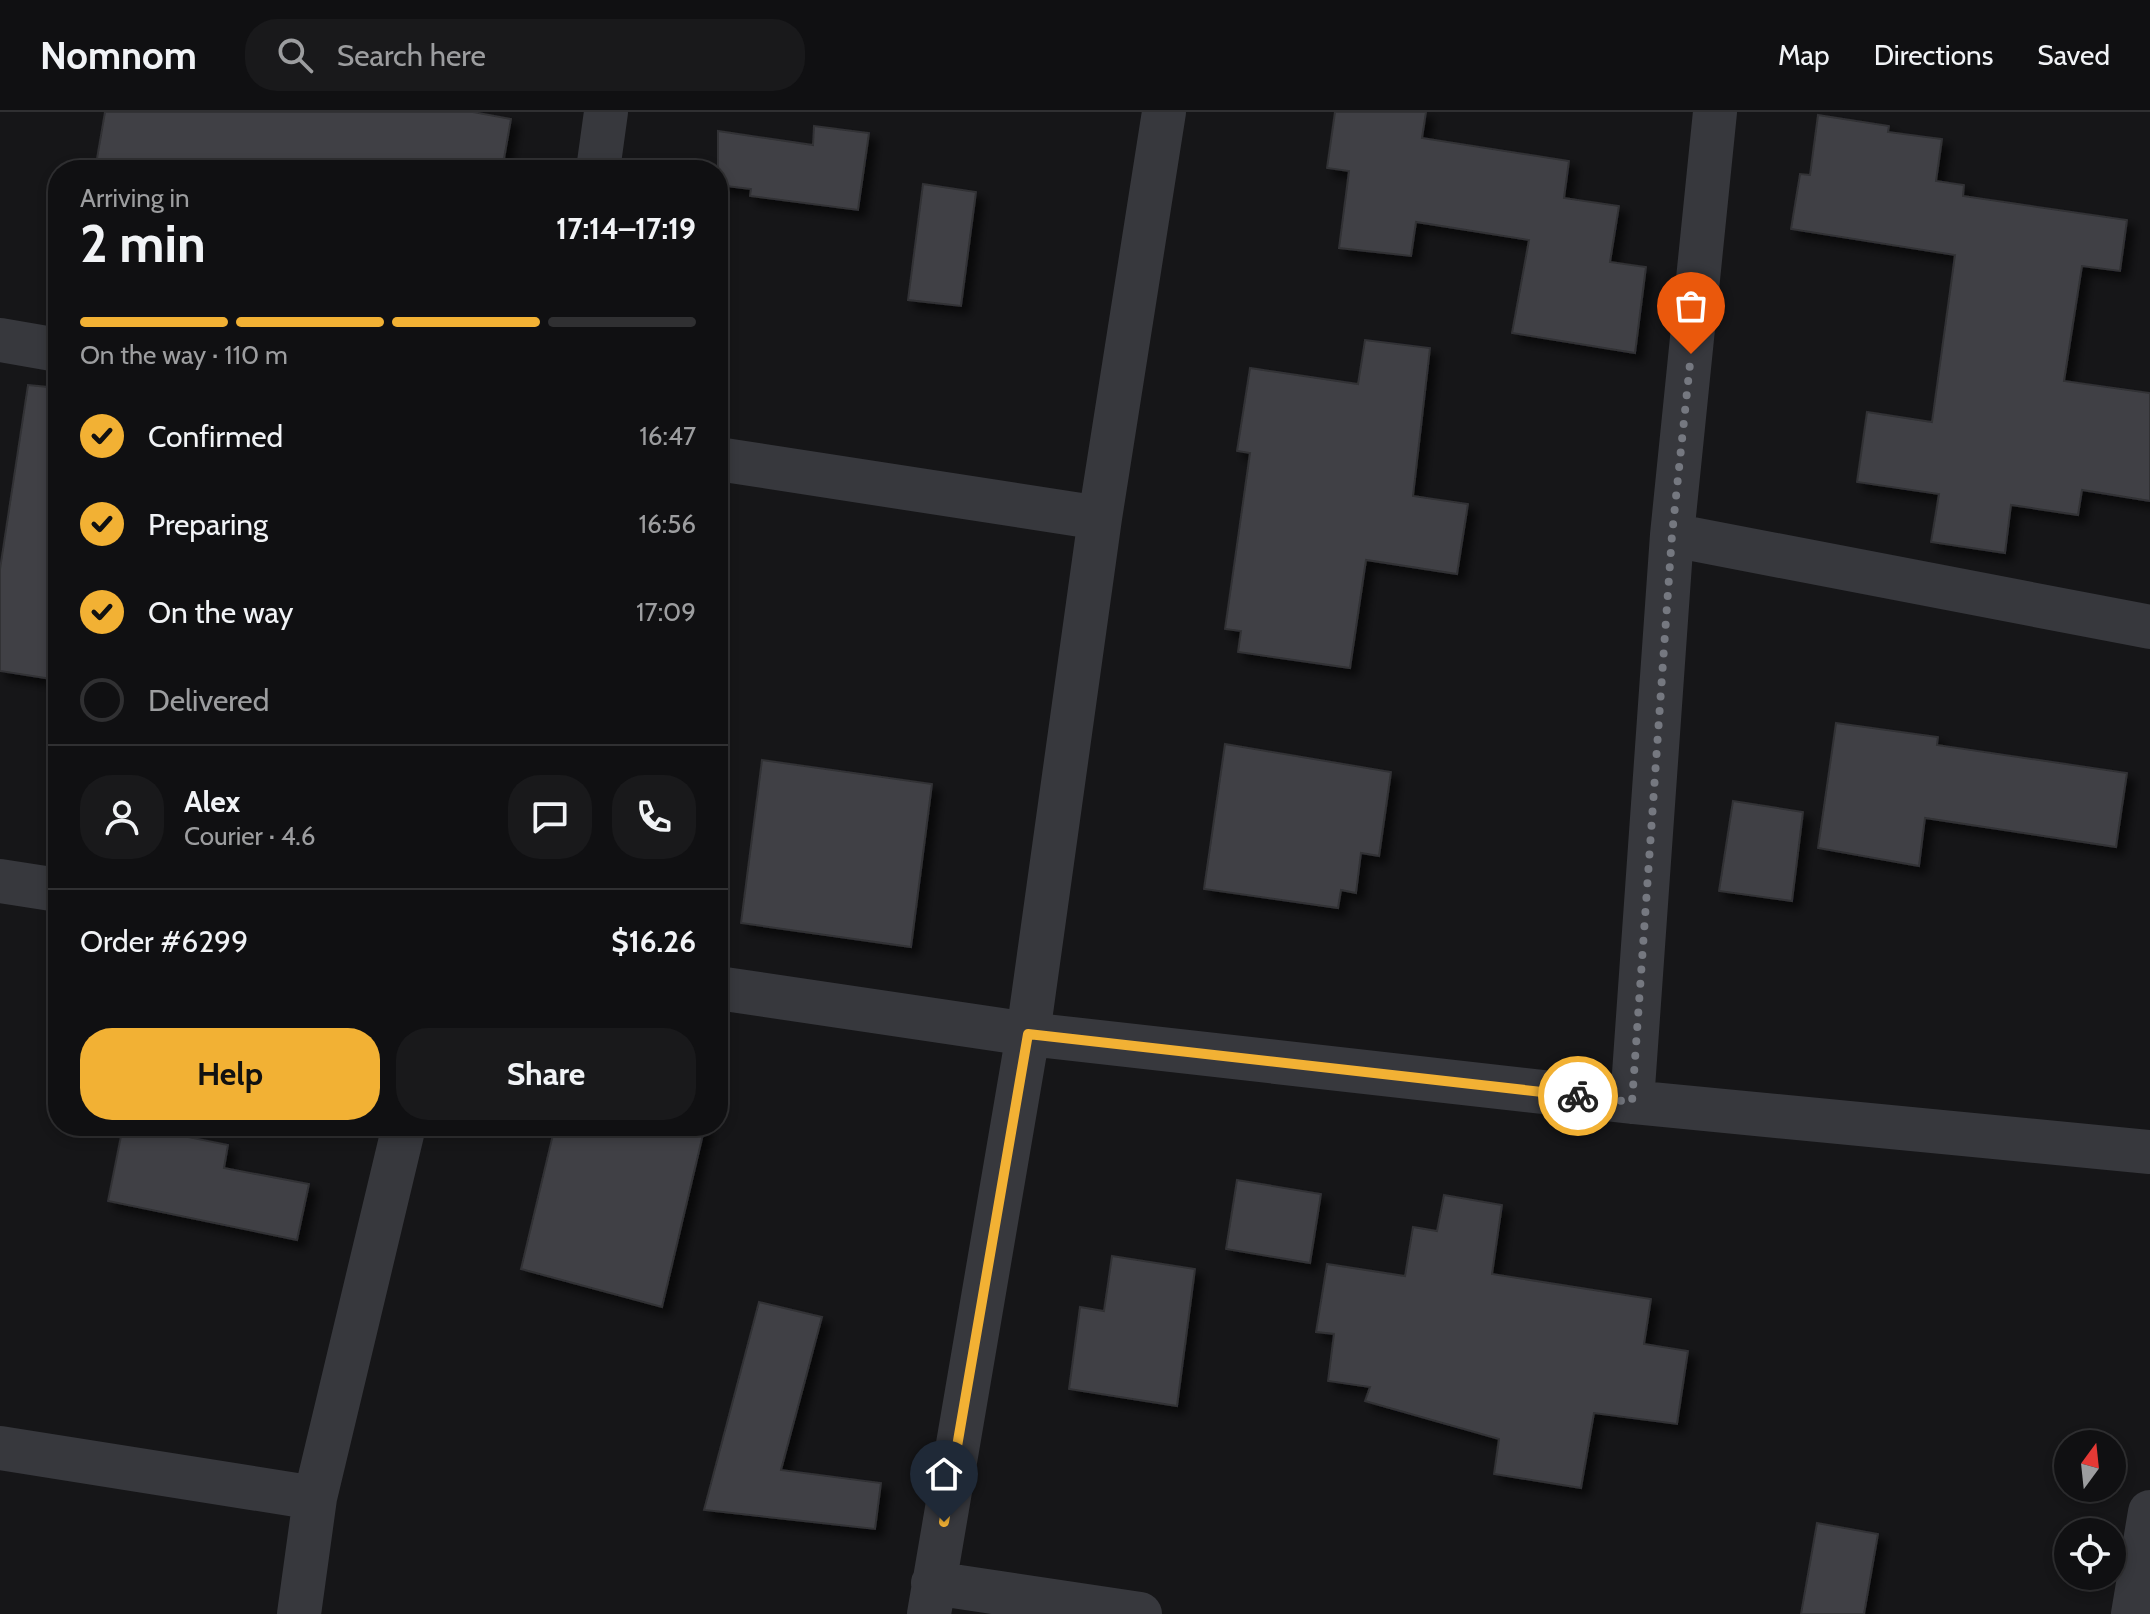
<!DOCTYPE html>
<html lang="en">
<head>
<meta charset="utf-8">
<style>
  body { margin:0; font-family:Cabin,sans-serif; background:#19191b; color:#f1f3f6; height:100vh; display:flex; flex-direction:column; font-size:30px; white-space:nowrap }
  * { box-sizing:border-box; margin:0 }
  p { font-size:26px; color:#9c9d9f }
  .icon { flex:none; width:44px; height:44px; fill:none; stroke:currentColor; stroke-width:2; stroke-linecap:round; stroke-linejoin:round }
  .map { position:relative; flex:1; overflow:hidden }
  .side { position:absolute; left:48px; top:48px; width:680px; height:976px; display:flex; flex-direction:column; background:#101012; border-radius:32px; box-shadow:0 4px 12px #0003,0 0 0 2px #303032 }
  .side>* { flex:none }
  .needle { width:52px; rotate:15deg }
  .controls { position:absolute; left:2054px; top:1318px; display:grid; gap:16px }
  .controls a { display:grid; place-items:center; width:72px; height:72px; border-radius:50%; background:#101012; box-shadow:0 4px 12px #0003,0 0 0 2px #303032; font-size:40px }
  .pin { position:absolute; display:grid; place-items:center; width:68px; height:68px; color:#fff; margin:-82px -34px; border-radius:50% 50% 50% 0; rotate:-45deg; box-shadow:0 0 8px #0007 }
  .pin .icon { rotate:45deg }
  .courier { position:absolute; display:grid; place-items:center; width:80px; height:80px; margin:-40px; border:6px solid #f2b134; border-radius:50%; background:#fff; color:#222; box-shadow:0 2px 10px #0007 }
  .head em { font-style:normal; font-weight:700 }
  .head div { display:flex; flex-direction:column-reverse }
  .head { display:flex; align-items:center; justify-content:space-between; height:136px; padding:0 32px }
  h1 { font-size:52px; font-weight:700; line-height:60px }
  .bar { display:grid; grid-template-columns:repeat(4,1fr); gap:12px 8px; align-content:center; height:96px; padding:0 32px }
  .bar i { height:10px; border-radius:6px; background:#303032 }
  .bar .current { background:#f2b134 }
  .bar p { grid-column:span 4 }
  .line { display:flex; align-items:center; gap:20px; padding:0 32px; border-top:2px solid #303032 }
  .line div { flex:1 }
  .round { display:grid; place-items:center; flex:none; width:84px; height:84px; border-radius:32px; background:#19191b }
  ol { padding:0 32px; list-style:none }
  li { display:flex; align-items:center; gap:24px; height:88px }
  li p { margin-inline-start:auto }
  li .icon { padding:8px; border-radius:50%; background:#f2b134; color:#111; stroke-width:4 }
  li:last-child { color:#9c9d9f }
  li i { width:44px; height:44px; border:4px solid #303032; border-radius:50% }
  .cta { display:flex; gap:16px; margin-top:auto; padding:16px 32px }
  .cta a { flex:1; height:92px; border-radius:32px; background:#f2b134; color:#111; font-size:32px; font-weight:700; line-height:92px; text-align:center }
  .cta a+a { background:#19191b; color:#f1f3f6 }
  header { display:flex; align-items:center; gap:48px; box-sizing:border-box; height:112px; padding:0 40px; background:#101012; border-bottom:2px solid #303032 }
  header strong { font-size:38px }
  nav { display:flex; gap:44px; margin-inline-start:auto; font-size:28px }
  .search { width:560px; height:72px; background:#19191b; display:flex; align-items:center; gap:20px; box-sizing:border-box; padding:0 28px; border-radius:32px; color:#9c9d9f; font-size:30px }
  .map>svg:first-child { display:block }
  .building { fill:#404145; stroke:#303034; stroke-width:2; filter:url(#shadow) }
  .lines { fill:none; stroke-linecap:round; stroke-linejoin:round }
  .minor { stroke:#37383d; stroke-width:44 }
  .done { stroke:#757880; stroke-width:8; stroke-dasharray:0 14.4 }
  .route { stroke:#f2b134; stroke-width:10 }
</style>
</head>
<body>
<header>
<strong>Nomnom</strong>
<div class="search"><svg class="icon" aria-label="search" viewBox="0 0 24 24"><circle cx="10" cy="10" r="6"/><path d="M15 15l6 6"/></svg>Search here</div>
<nav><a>Map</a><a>Directions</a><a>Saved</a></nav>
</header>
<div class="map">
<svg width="2150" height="1502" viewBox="0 0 2150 1502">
  <defs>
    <filter id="shadow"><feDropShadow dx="7" dy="7" stdDeviation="4" flood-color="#0009"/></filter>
  </defs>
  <rect width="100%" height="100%" fill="#161618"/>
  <path class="building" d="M105 0H473L511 7 502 58H95Z
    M1335 0H1426L1422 26 1569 49 1564 86 1619 94 1610 150 1646 155 1635 241 1512 221 1529 128 1416 110 1411 144 1339 136 1349 59 1327 56Z
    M1818 3 1889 14 1888 20 1942 27 1936 69 1964 73 1963 84 2127 108 2120 159 2082 154 2064 269 2150 281V389L2082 378 2078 403 2011 393 2005 441 1931 430 1939 382 1857 370 1867 300 1932 310 1955 143 1791 117 1800 62 1810 63Z
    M814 14 869 21 858 98 750 84 751 77 718 73V19L813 33Z
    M923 72 976 80 961 194 908 188Z
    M1365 228 1430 236 1413 384 1468 392 1457 462 1366 448 1350 556 1238 540 1241 519 1225 517 1250 341 1237 339 1250 256 1358 272Z
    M28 273 58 276V568L0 559V457Z
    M1836 611 1938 625 1937 633 2127 661 2116 735 1925 706 1919 754 1818 736Z
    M1225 632 1391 660 1379 744 1361 741 1356 781 1341 778 1338 796 1204 777Z
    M762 648 932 672 911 835 741 811Z
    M1733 689 1803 700 1792 789 1719 779Z
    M123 1014H134L228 1033 224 1056 309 1072 297 1128 108 1089Z
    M555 1014H705L662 1195 521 1157Z
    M1237 1068 1321 1082 1310 1151 1226 1137Z
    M1444 1083 1502 1093 1492 1162 1651 1187 1644 1232 1688 1239 1677 1312 1594 1301 1581 1376 1494 1362 1499 1327 1365 1289 1370 1275 1328 1269 1334 1222 1316 1220 1327 1152 1405 1164 1413 1115 1437 1119Z
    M1112 1144 1195 1157 1177 1294 1069 1277 1080 1195 1104 1199Z
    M759 1190 822 1205 781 1358 881 1371 875 1417 704 1398Z
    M1817 1411 1878 1422 1864 1502H1801Z"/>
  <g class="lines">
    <path class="minor" d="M598 58 606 0
      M0 228 58 238
      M718 347 1100 406
      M1672 423 2150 515
      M0 769 58 778
      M718 876 1028 922 1632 990 2150 1040
      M1632 990 1672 423 1715 0
      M0 1336 315 1386
      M933 1471 1140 1502
      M299 1502 315 1386 404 1014
      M929 1502 1028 922 1100 406 1164 0
      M2133 1502 2150 1400"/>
  </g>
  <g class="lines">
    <path class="done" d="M1578 984 1632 990 1672 423 1691 242"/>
    <path class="route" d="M944 1410 1028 922 1578 984"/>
  </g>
</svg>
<div class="controls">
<a><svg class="needle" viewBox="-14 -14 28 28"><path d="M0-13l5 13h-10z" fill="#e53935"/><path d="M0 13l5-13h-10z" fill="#9c9d9f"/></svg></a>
<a><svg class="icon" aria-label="locate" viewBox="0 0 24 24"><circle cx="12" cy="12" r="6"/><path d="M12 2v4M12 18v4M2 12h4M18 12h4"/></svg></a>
</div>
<div class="pin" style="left:1691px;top:242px;background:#ea580c"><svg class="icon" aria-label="bag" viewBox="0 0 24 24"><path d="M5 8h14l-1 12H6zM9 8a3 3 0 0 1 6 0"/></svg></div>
<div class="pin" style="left:944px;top:1410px;background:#1f2937"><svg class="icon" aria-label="home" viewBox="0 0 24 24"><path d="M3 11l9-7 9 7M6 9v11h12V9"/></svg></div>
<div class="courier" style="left:1578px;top:984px"><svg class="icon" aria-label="bike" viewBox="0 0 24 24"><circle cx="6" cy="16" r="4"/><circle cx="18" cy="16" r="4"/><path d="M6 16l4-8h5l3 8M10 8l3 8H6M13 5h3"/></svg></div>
<section class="side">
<div class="head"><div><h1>2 min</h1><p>Arriving in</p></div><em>17:14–17:19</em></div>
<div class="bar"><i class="current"></i><i class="current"></i><i class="current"></i><i></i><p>On the way · 110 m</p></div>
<ol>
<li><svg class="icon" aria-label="check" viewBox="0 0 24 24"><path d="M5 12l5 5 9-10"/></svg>Confirmed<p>16:47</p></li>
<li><svg class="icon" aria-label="check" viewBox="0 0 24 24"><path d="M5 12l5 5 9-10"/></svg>Preparing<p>16:56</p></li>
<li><svg class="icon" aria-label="check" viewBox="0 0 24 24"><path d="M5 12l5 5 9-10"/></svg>On the way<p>17:09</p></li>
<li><i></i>Delivered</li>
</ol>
<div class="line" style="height:144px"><a class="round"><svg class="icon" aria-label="person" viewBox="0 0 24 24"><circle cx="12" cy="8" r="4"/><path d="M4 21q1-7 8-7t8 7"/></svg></a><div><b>Alex</b><p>Courier · 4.6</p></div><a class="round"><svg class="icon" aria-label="chat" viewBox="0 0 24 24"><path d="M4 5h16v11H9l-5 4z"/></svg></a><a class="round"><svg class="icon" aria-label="phone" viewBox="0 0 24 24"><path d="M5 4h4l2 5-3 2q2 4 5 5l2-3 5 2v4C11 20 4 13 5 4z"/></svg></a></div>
<div class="line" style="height:104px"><div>Order #6299</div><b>$16.26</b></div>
<div class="cta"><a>Help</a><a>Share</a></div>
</section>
</div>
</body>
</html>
